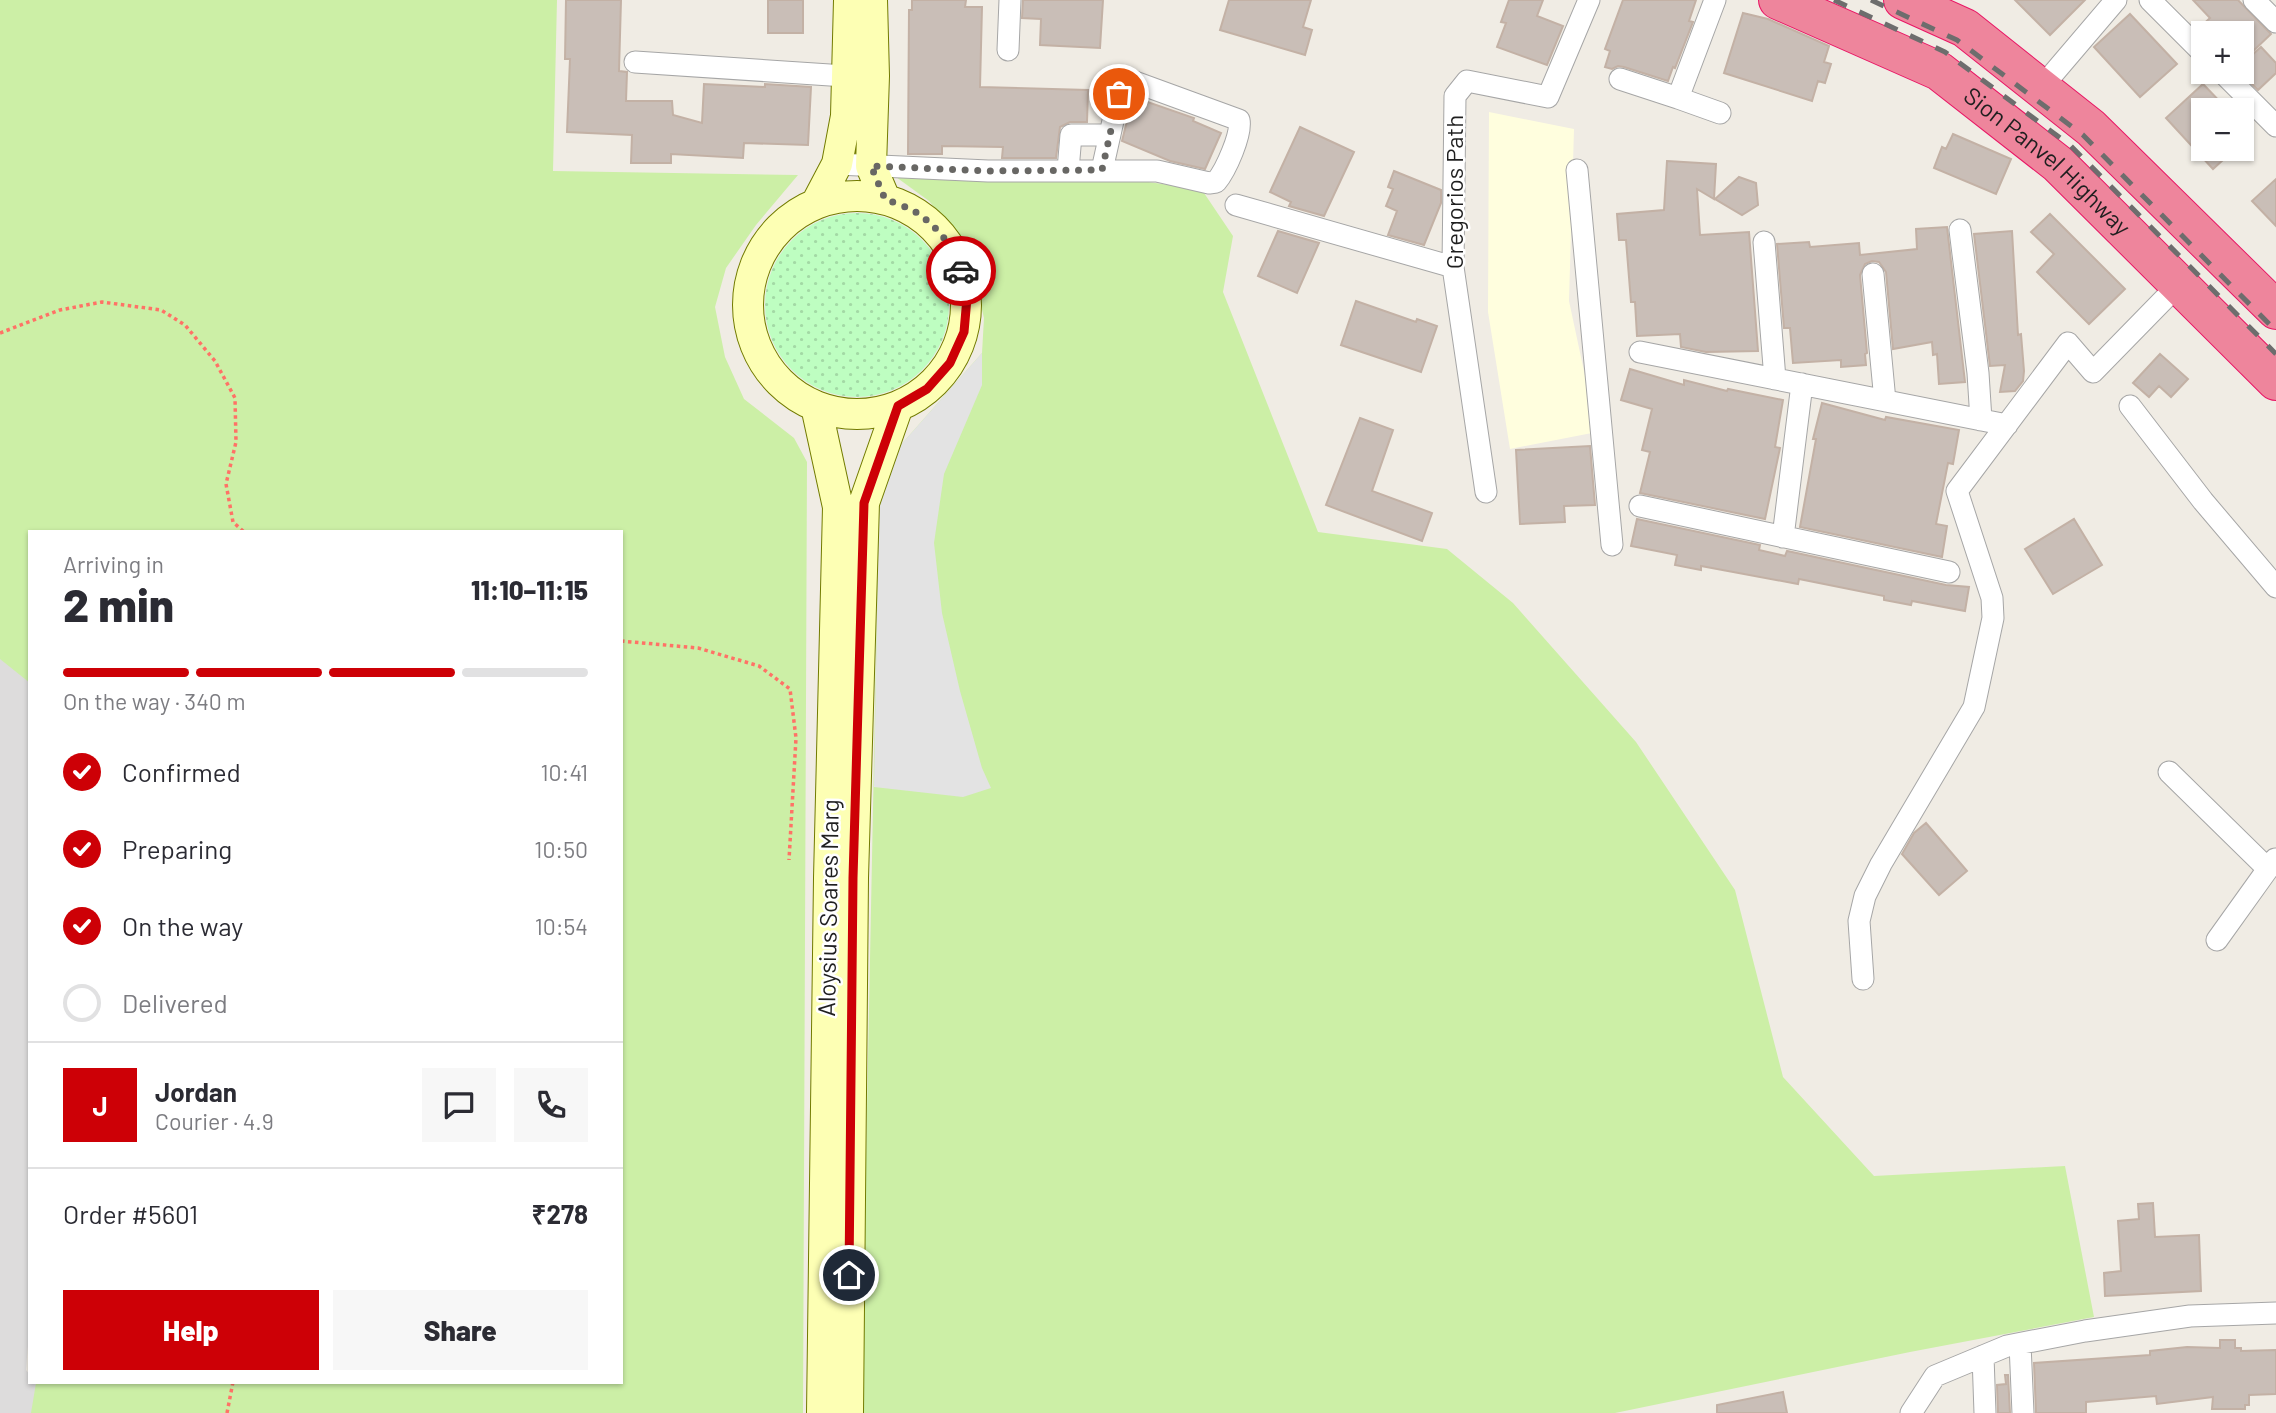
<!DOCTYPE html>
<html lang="en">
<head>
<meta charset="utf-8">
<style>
  body { margin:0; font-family:Barlow,sans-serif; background:#f7f7f7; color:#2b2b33; height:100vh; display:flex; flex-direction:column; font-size:26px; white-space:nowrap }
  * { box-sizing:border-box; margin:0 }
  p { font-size:23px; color:#7c7c81 }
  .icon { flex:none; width:38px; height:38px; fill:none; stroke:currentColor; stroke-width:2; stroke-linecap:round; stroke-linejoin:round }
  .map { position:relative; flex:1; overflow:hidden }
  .side { position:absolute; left:28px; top:530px; width:595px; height:854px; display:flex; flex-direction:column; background:#fff; border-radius:0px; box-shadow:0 2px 5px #0004 }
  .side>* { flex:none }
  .buttons { position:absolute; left:2191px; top:21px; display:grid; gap:14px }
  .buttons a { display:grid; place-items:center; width:63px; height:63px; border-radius:0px; background:#fff; box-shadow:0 2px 5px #0004; font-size:35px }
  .pin { position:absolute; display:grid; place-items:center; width:60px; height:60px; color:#fff; margin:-30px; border:4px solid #fff; border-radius:50%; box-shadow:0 2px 7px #0007 }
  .courier { position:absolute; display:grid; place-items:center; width:70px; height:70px; margin:-35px; border:5px solid #cd0006; border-radius:50%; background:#fff; color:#222; box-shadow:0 2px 9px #0007 }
  .overview em { font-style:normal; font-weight:800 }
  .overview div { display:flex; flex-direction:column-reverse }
  .overview { display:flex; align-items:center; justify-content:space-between; height:119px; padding:0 35px }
  h1 { font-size:46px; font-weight:800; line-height:52px }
  .bar { display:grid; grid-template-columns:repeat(4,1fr); gap:10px 7px; align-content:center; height:84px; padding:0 35px }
  .bar i { height:9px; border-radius:5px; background:#e1e1e2 }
  .bar .on { background:#cd0006 }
  .bar p { grid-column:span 4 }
  .line { display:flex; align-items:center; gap:18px; padding:0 35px; border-top:2px solid #e1e1e2 }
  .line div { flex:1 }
  .round { display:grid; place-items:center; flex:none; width:74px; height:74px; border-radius:0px; background:#f7f7f7 }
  ol { padding:0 35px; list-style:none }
  li { display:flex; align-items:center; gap:21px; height:77px }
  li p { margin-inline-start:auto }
  li .icon { padding:7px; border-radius:50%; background:#cd0006; color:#fff; stroke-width:4 }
  li:last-child { color:#7c7c81 }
  li i { width:38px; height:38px; border:4px solid #e1e1e2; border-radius:50% }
  .action { display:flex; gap:14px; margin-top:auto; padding:14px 35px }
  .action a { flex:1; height:80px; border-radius:0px; background:#cd0006; color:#fff; font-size:28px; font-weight:800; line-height:80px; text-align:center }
  .action a+a { background:#f7f7f7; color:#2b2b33 }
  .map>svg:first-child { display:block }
  .residential { fill:#dddcdc }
  .education { fill:#fffede }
  .grass { fill:#ccefa6 }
  .park { fill:url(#park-dots) }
  .parking { fill:#e3e3e3 }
  .building { fill:#c9beb7; stroke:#c3b1a5; stroke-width:2 }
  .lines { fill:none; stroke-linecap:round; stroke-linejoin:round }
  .street-casing { stroke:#a6a6a6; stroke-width:23 }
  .secondary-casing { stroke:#727b00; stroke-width:32 }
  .highway-casing { stroke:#e91665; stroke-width:40 }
  .path { stroke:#ff7266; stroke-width:3.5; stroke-dasharray:3.5 3.5; stroke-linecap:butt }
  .street { stroke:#fff; stroke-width:21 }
  .secondary { stroke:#fdffb4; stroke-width:30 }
  .highway { stroke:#ee859c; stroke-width:38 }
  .rail { stroke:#6d6d6d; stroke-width:5; stroke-dasharray:14 14; stroke-linecap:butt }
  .done { stroke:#686764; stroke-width:7; stroke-dasharray:0 12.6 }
  .route { stroke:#cd0006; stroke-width:9 }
  .labels { text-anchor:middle; stroke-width:5; stroke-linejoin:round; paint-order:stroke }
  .street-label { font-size:24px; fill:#1f1f1f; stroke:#fff }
</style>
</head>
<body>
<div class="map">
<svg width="2276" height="1413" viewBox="0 0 2276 1413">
  <defs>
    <pattern id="park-dots" width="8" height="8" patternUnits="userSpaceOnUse" patternTransform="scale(1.75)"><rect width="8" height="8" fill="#befec1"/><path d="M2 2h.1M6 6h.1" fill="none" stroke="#a3d9a5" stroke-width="1.8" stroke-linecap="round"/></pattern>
  </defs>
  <rect width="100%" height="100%" fill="#f0ece4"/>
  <path class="residential" d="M0 645 30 674V1321L26 1370 30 1375V1382L35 1383 55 1413H0Z"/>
  <path class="education" d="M1489 112 1574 129 1569 301 1597 432 1510 449 1488 312Z"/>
  <path class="grass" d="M0 0H557L553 171 798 175 756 225 726 268 715 307 725 357 744 399 794 438 807 462 803 1413H31L36 1383 621 1382V532H30V683L0 659Z
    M896 177 1142 181 1202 190 1233 236 1223 292 1318 532 1447 549 1513 603 1636 742 1735 890 1783 1077 1874 1176 2065 1166 2094 1317 1910 1352 1615 1413H861L879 505 899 447 982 353 984 318 966 244 929 201Z"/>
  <path class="park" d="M765 305a92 92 0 1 1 184 0a92 92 0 1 1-184 0Z"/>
  <path class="parking" d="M982 353V385L944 474 934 543 942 613 960 691 982 768 991 788 963 797 874 787 879 505 899 447Z"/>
  <path class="building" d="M566 0H621L619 71 627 72 626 101H672L673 115 702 123 704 84 765 87V84L811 87 808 145 744 143 743 158 671 154V163H631L632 135 567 132 570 59H565Z
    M768 0H803V33H768Z
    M912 0H966L965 7H982L980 87 1088 90 1087 122H1070L1060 127 1056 158H1002L1003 147 942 146V154H908L909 10H912Z
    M1023 0H1103L1100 48 1040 45 1041 19 1022 18Z
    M1229 0H1311L1303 27 1312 30 1305 55 1220 30Z
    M1509 0H1543L1537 16 1563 26 1547 65 1497 47 1506 23 1501 22Z
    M1623 0H1696L1689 21 1693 22 1675 68 1673 67 1668 81 1624 67 1618 66 1612 69 1605 67 1610 51 1605 49Z
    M2015 0H2085L2050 35Z
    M2193 0H2238L2271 34 2251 53 2242 43V33H2202L2198 29 2210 18Z
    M1743 13 1768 19 1829 46 1824 62 1831 64 1825 83 1818 81 1812 101 1724 73Z
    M2130 14 2177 64 2140 97 2094 47Z
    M2261 47 2276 63V73L2258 90 2240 72 2242 64Z
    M2203 84 2228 110H2203V149H2235L2213 169 2166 118Z
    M1133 97 1194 118 1193 121 1221 133 1205 169 1170 161 1122 141Z
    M1300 127 1354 152 1324 216 1289 206 1291 202 1270 192Z
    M1953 134 2011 159 1996 194 1934 168 1942 147 1946 149Z
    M1667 161 1716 164 1714 199 1697 189 1700 235 1749 232 1758 351 1706 352 1681 347 1680 334 1637 336 1635 302H1631L1626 240H1619L1617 214 1664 210Z
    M1394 171 1441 190V203L1424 245 1388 235 1397 211 1386 206 1393 189 1388 187Z
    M1739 177 1756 183 1758 205 1742 215 1715 199Z
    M2276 179V226L2252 201Z
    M2050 214 2125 289 2089 324 2037 272 2054 254 2031 232Z
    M1947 227 1965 382 1939 384 1937 354 1933 355 1932 342 1893 349 1886 272 1879 262 1872 261 1865 264 1860 275 1867 353 1865 354 1866 365 1841 367V360L1793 363 1790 328H1784L1777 244 1809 242 1810 247 1859 243 1860 255 1917 249 1916 229Z
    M1278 231 1319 243 1297 293 1258 276Z
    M2012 231 2018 335 2021 334 2024 371 2023 381 2015 391 2000 392 2005 365 1990 366 1974 234Z
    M1356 301 1416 322 1417 319 1437 326 1421 372 1341 345Z
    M2160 354 2188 379 2171 397 2159 386 2149 397 2133 383Z
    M1630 369 1684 385V380L1727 391 1728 389 1783 400 1775 447 1780 448 1765 519 1640 493 1650 452 1642 450 1652 409 1621 400Z
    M1822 403 1885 420 1886 417 1959 430 1953 464 1948 463 1936 524 1947 526 1942 557 1800 527 1816 439H1813Z
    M1360 418 1393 430 1372 491 1432 513 1422 541 1326 505Z
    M1590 446 1595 505 1564 506 1565 522 1520 524 1516 450Z
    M1637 519 1760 545 1759 550 1785 556 1787 551 1946 585 1969 587 1965 611 1912 601 1911 605 1884 600V596L1799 579 1798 584 1701 566V570L1675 565 1677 555 1631 546Z
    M2074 519 2102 565 2053 594 2025 549Z
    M1926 823 1967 871 1939 895 1902 854 1914 833Z
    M2153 1203 2155 1237 2199 1235 2201 1291 2105 1296 2104 1273 2121 1271 2118 1221 2139 1219 2138 1204Z
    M2220 1340H2235V1348H2241V1351L2276 1350V1394L2249 1395V1405H2245V1409H2212L2213 1397 2157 1404 2156 1396 2086 1402V1413H2036L2034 1363 2150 1355V1351L2187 1347 2220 1348Z
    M2005 1375H2008L2010 1413H1998L1997 1385 2006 1384Z
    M1783 1392 1787 1413H1717V1405Z"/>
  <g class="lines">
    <g class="street-casing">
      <path id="street" d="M2150 0 2203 53
        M2254 0 2276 22
        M1008 50 1010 0
        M635 62 860 77
        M2222 72 2276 126
        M1620 79 1678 98 1715 0
        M2041 88 2116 0
        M1678 98 1720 113
        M837 164 988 171H1157L1209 183 1216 182C1226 170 1242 134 1239 120L1135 82C1126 84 1123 87 1119 94L1102 170
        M1068 170 1071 135H1110
        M1577 170 1612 545
        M1236 205 1453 267
        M1960 230 1978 373 1981 420
        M1764 242 1775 379
        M1873 274 1885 401
        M1640 352 2007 425
        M2130 406 2203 501 2276 587
        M1486 492 1453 267 1455 96 1467 81 1548 97 1589 0
        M1640 506 1949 572
        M1783 537 1802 384
        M2169 772 2268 869
        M2217 940 2275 859
        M1863 979 1859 921 1865 896 1881 864 1974 707 1993 618 1992 598 1957 491 2068 343 2093 372 2179 284
        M2020 1344 2023 1413
        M1983 1356 1985 1413
        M1911 1413 1935 1376 2007 1346 2085 1331 2190 1316 2276 1313"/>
    </g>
    <g class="secondary-casing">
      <path id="secondary" d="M872 0 874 76 871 166 885 199
        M748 305a109 109 0 1 1 218 0a109 109 0 1 1-218 0Z
        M817 202 837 164 846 116 849 0
        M816 406 838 507 829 878 822 1413
        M848 1413 853 878 864 503 898 406"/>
    </g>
    <g class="highway-casing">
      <g id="highway">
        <path id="s1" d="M1778 0 1939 71 2058 164 2276 381"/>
        <path d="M1903 0 1965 28 2091 128 2276 310"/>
      </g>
    </g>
    <path class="path" d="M0 333 60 310 102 302 161 310 185 325 215 361 235 398 236 442 226 484 233 522 244 532
      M621 641 698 648 759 666 790 689 796 738 789 860
      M227 1413 233 1382"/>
    <use href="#street" class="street"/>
    <use href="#secondary" class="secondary"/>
    <use href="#highway" class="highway"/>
    <path class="rail" d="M1834 0 1945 52 2071 146 2276 354
      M1871 0 1957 40 2083 135 2276 331"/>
  </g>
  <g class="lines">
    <path class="done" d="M961 271C956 249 936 225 917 213 908 207 895 203 885 199L871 166 988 171 1102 170 1119 94"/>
    <path class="route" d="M849 1275 853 878 864 503 898 406 927 389 950 363 964 332 967 298 961 271"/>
  </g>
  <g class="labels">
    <g class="street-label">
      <text dy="8" stroke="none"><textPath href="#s1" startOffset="317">Sion Panvel Highway</textPath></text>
      <text transform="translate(1455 192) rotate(-90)" y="8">Gregorios Path</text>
      <text transform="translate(829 908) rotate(-89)" y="8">Aloysius Soares Marg</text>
    </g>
  </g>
</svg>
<div class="buttons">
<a>+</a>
<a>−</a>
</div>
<div class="pin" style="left:1119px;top:94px;background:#ea580c"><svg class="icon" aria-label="bag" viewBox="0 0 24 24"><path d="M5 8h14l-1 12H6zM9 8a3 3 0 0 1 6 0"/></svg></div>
<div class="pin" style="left:849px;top:1275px;background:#1f2937"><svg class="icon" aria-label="home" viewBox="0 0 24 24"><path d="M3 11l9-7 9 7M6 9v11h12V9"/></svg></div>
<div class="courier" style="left:961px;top:271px"><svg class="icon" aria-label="car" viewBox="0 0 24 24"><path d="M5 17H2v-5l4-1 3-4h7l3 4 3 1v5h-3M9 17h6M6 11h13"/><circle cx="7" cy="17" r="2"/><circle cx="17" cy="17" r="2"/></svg></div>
<section class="side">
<div class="overview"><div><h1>2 min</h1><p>Arriving in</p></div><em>11:10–11:15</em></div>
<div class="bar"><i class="on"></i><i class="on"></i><i class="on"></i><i></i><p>On the way · 340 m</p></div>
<ol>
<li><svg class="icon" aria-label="check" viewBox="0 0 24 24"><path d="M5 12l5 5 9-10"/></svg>Confirmed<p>10:41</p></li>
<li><svg class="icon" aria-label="check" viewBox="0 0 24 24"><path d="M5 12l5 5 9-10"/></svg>Preparing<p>10:50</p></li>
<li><svg class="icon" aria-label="check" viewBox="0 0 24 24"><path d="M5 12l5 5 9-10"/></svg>On the way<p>10:54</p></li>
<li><i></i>Delivered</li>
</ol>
<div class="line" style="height:126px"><b class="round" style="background:#cd0006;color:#fff">J</b><div><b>Jordan</b><p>Courier · 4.9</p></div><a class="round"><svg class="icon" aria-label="chat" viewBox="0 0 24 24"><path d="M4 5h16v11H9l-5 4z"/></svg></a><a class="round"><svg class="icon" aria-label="phone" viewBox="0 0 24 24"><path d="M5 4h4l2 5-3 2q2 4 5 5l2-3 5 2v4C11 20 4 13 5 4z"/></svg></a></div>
<div class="line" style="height:91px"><div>Order #5601</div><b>₹278</b></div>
<div class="action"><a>Help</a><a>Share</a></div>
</section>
</div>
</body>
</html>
